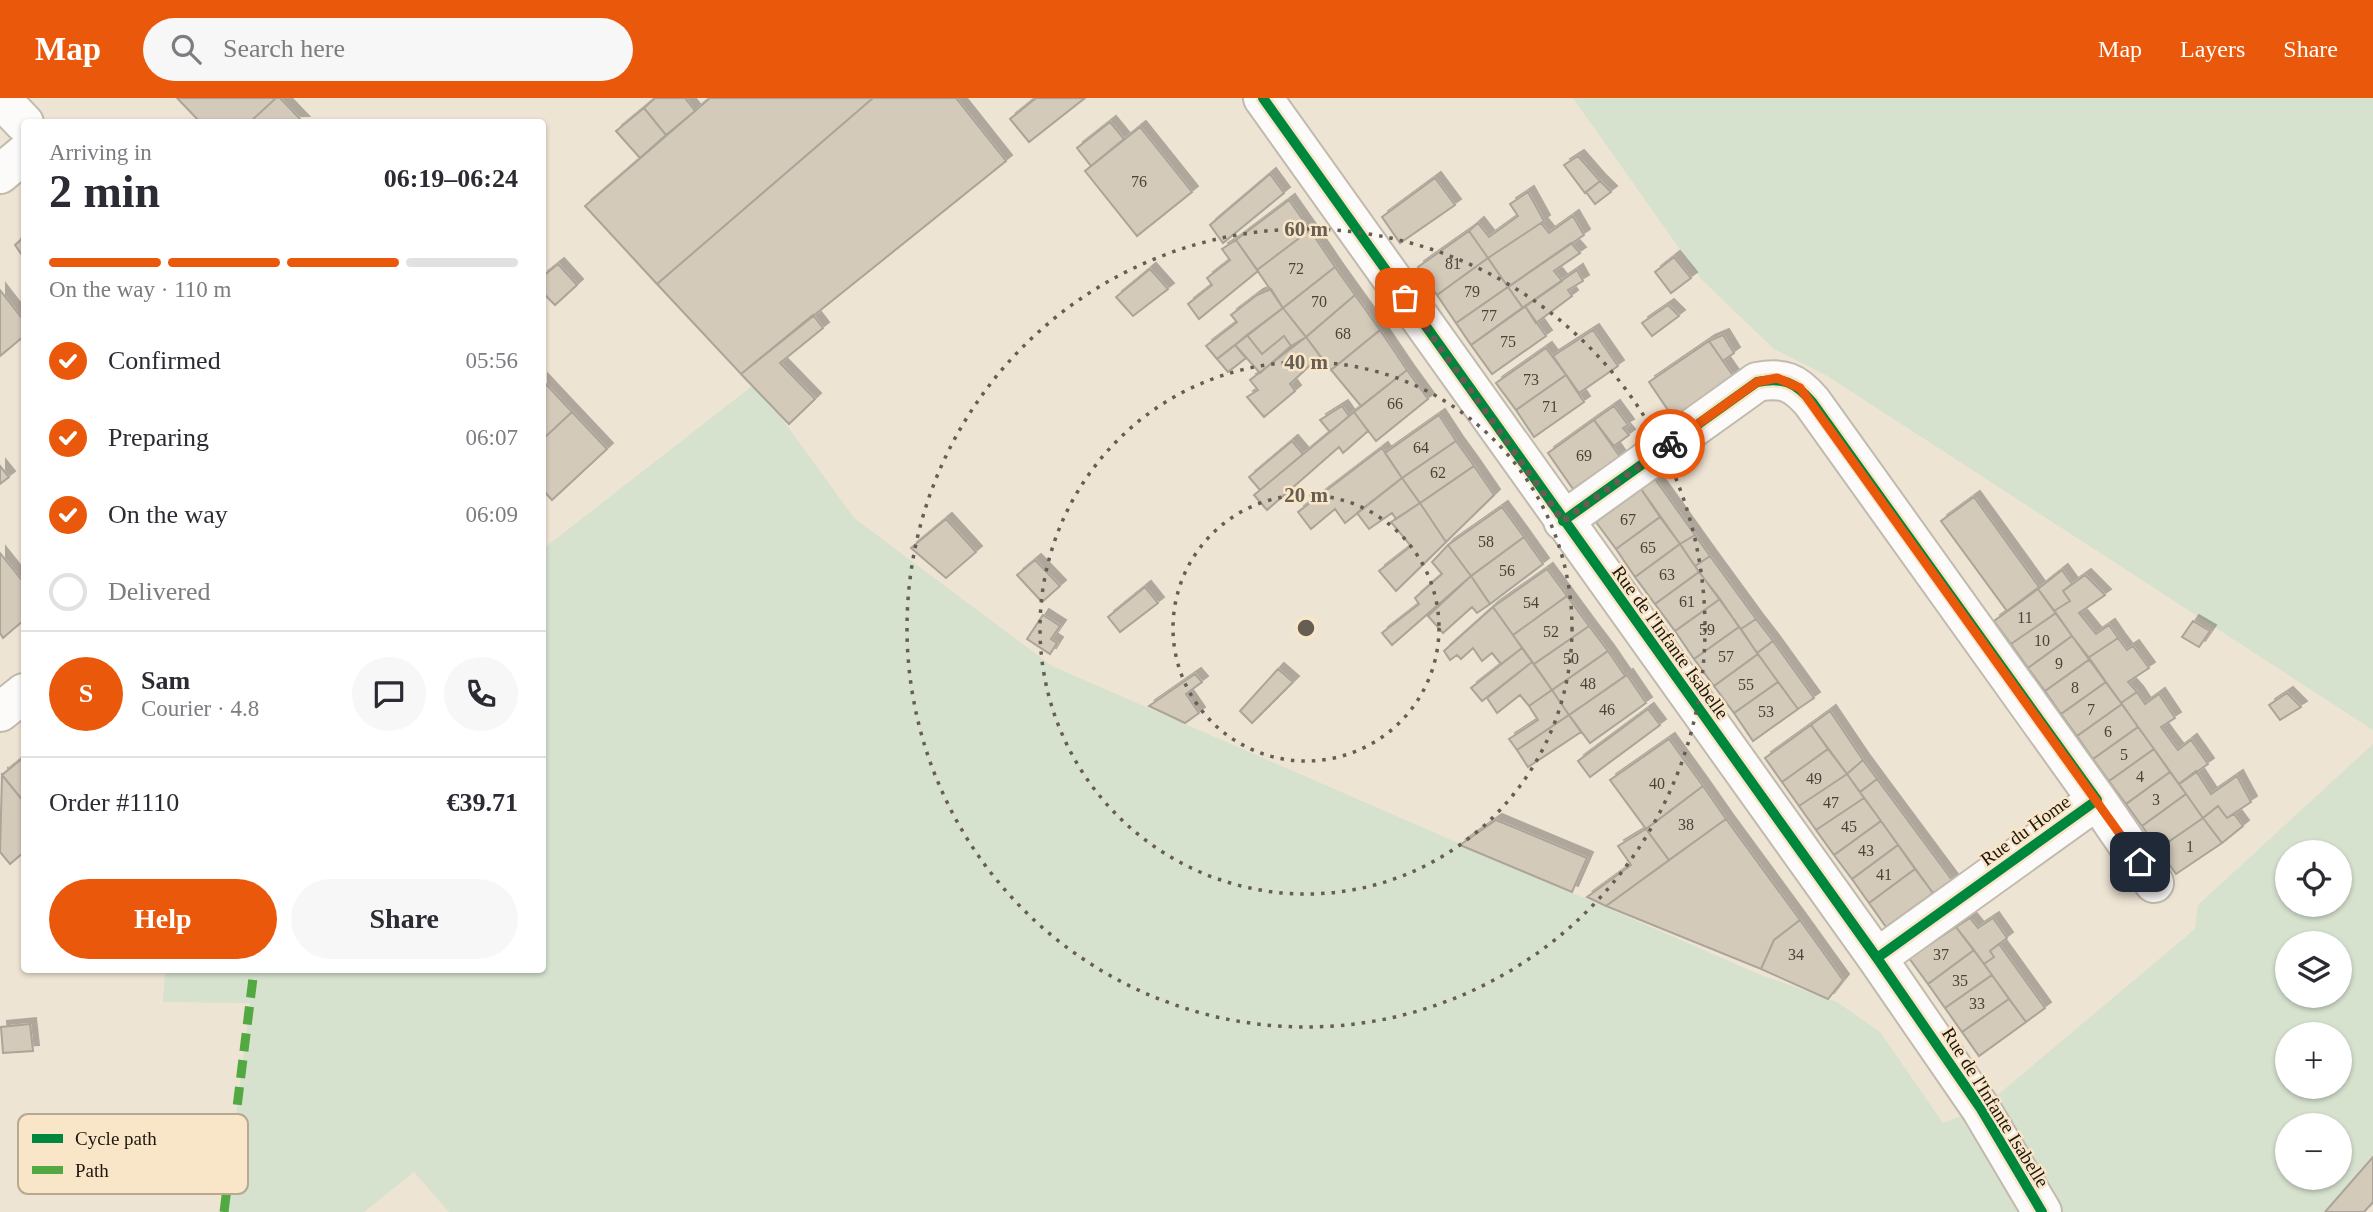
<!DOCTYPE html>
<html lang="en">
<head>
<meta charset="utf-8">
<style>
  body { margin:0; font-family:"Times New Roman",serif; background:#f7f7f7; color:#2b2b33; height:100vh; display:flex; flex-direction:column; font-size:26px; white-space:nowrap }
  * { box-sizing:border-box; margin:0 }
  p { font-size:23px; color:#7c7c81 }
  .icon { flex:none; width:38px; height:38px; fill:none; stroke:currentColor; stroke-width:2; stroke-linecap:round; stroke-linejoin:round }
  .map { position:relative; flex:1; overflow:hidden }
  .details { position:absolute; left:21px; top:21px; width:525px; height:854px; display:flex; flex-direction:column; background:#fff; border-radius:7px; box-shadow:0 2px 5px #0004 }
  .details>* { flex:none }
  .buttons { position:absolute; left:2275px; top:742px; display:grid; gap:14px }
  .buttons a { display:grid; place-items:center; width:77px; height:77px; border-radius:50%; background:#fff; box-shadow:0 2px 5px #0004; font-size:35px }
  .pin { position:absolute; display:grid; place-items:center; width:60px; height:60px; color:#fff; margin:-30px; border-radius:14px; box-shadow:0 4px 10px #0006 }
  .courier { position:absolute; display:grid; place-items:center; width:70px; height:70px; margin:-35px; border:5px solid #ea580c; border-radius:50%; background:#fff; color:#222; box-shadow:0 2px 9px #0007 }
  .summary em { font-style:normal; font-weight:600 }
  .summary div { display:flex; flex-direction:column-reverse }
  .summary { display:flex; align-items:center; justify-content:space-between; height:119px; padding:0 28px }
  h1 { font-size:46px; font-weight:600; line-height:52px }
  .bar { display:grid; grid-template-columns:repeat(4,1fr); gap:10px 7px; align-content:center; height:84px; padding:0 28px }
  .bar i { height:9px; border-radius:5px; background:#e1e1e2 }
  .bar .current { background:#ea580c }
  .bar p { grid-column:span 4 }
  .line { display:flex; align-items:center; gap:18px; padding:0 28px; border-top:2px solid #e1e1e2 }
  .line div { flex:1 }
  .round { display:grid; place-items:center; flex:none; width:74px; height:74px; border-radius:37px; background:#f7f7f7 }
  ol { padding:0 28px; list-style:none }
  li { display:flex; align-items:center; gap:21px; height:77px }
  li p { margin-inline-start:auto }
  li .icon { padding:7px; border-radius:50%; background:#ea580c; color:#fff; stroke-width:4 }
  li:last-child { color:#7c7c81 }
  li i { width:38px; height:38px; border:4px solid #e1e1e2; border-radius:50% }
  .action { display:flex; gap:14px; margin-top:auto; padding:14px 28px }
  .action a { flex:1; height:80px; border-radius:42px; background:#ea580c; color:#fff; font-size:28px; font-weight:600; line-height:80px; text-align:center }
  .action a+a { background:#f7f7f7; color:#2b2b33 }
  header { display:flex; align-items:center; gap:42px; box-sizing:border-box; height:98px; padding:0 35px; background:#ea580c; color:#fff }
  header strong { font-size:33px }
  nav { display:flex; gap:38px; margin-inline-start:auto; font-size:24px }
  .search { width:490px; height:63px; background:#f7f7f7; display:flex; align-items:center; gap:18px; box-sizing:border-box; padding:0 24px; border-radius:38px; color:#7c7c81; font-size:26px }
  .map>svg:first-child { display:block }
  .green { fill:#d6e1ce; fill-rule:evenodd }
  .building { fill:#d4caba; stroke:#aba498; stroke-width:2; filter:url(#shadow) }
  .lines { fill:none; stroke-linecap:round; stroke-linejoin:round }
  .minor-casing { stroke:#c1baae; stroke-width:42 }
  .minor { stroke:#fcfbf9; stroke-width:38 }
  .quiet { stroke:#52a941; stroke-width:9; stroke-dasharray:18 9; stroke-linecap:butt }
  .cycleway-casing { stroke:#f9e6c9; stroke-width:15 }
  .cycleway { stroke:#00873e; stroke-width:10 }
  .done { stroke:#665e52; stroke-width:7; stroke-dasharray:0 12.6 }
  .route { stroke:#ea580c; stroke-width:9 }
  .ring { fill:none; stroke:#665e52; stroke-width:3.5; stroke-dasharray:3.5 7 }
  .labels { text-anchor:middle; stroke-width:5; stroke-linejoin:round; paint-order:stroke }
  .number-label { font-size:16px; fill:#4b4338 }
  .street-label { font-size:19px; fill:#1d160c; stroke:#f9e6c9 }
  .key { fill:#f9e6c9; stroke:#b7a890; stroke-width:2 }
  .key-label { font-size:19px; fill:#1d160c }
  .centre { fill:#665e52; stroke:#f9e6c9; stroke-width:3.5 }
  .ring-label { font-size:21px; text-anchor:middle; font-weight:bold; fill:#665e52; stroke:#f9e6c9; stroke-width:5; stroke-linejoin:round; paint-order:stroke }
</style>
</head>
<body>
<header>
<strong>Map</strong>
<div class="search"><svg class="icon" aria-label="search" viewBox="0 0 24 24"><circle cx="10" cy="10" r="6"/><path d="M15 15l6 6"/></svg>Search here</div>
<nav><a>Map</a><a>Layers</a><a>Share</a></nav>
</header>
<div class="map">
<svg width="2373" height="1114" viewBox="0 0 2373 1114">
  <defs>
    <filter id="shadow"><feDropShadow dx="6" dy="-6" stdDeviation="0" flood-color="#0004"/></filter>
  </defs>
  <rect width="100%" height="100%" fill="#eee4d4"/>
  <path class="green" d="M1573 0H2373V632L1829 279 1774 251 1701 181Z
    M756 285 854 420 1052 568 1761 877 1837 904 1880 934 1943 1025 1981 1011 2195 831 2198 807 2373 646V1064L2328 1114H449L414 1074 364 1114H224L250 905 163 904 165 872H542L543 451ZM2287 754H2340V807H2287ZM2287 845H2340V898H2287ZM2287 936H2340V989H2287ZM2287 1027H2340V1080H2287Z"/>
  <path class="building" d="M177 0H276L250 24H200Z
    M276 0H280L303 24H250Z
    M685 0 695 13 666 37 644 10 655 0Z
    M710 0H873L657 186 585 108Z
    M873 0H956L1006 63 741 276 657 186Z
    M1036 0H1085L1029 44 1010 21Z
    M644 10 666 37 640 60 616 33Z
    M1110 24 1124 41 1091 68 1077 50Z
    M1140 29 1192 94 1137 138 1085 73Z
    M1578 58 1600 83 1585 95 1564 67Z
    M1270 76 1284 95 1223 145 1210 127Z
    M1435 80 1455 107 1400 145 1382 119Z
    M1600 83 1611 94 1595 106 1586 94Z
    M1528 94 1544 123 1488 160 1469 133 1478 125 1489 139 1518 118 1510 106Z
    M1289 102 1310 132 1257 172 1236 142Z
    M1573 118 1584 137 1508 189 1488 160 1541 125 1549 135Z
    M1310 132 1335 169 1283 210 1257 172Z
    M1469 133 1488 160 1437 197 1418 169Z
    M24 139V160L15 147Z
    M1236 142 1258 173 1199 221 1188 206 1212 187 1207 180 1230 162 1222 151Z
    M1571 145 1580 155 1554 173 1562 183 1523 210 1508 189Z
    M1674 159 1691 180 1671 195 1655 174Z
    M1488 160 1508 189 1456 225 1437 197Z
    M558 166 577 187 555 207 542 194V179Z
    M1335 169 1355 197 1306 239 1283 210Z
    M1150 171 1168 191 1133 218 1116 199Z
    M1577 172 1583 183 1568 192 1572 198 1536 225 1525 208Z
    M1508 189 1523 210 1471 247 1456 225Z
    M1271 191 1283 210 1217 261 1206 248 1237 224 1231 217 1257 197Z
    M0 192 24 223V238L0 258Z
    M1355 197 1380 232 1331 272 1306 239Z
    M1668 207 1679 218 1652 238 1642 225Z
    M1525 208 1546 238 1492 276 1471 247Z
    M1283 210 1306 239 1291 248 1284 238 1262 256 1247 237Z
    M813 217 823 230 780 265 815 301 789 326 741 276Z
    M1380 232 1407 272 1361 308 1331 272Z
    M1593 232 1618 268 1579 295 1553 258Z
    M1247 237 1262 256 1284 238 1291 248 1260 275 1235 247Z
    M1723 237 1734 255 1723 263 1709 243Z
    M1306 239 1320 258 1290 286 1295 293 1264 319 1247 299 1258 292 1250 282Z
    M1709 243 1734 279 1674 321 1649 284Z
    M1235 247 1246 260 1228 274 1217 261Z
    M1546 250 1566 277 1516 312 1496 285Z
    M1407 272 1428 301 1376 343 1354 314Z
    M1566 277 1584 304 1534 339 1516 312Z
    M542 282 572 314 542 342Z
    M1342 308 1349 318 1330 334 1320 322Z
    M1614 308 1628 327 1623 330 1629 337 1614 348 1594 322Z
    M572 314 607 351 552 402 542 391V342Z
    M1354 314 1368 333 1343 355 1339 349 1267 412 1254 397Z
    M1439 317 1456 343 1402 380 1385 355Z
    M1594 322 1620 359 1573 391 1548 355Z
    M1292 343 1303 356 1260 392 1249 379Z
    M1456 343 1474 368 1420 405 1402 380Z
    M1382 350 1402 380 1345 425 1335 411 1311 431 1298 414Z
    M0 368 9 379 0 386Z
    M1474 368 1494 397 1446 444 1420 405Z
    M1402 380 1420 405 1396 421 1392 415 1369 431 1357 415Z
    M1655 381 1695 437 1680 446 1641 391Z
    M1641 391 1660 419 1616 451 1596 424Z
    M1974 399 2039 489 2007 513 1941 423Z
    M1420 405 1446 444 1396 493 1379 473 1411 448 1391 424Z
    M1502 409 1524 439 1471 478 1448 447Z
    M1660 419 1680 446 1635 479 1616 451Z
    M946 421 976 454 946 480 911 450Z
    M1695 437 1710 458 1695 468 1680 446Z
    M1524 439 1543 466 1490 506 1471 478Z
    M1680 446 1699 474 1655 506 1635 479Z
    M1448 447 1471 478 1392 547 1382 535 1419 506 1415 500 1442 476 1432 464Z
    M0 455 24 485V522L3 540 0 535Z
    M1710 458 1756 521 1741 531 1695 468Z
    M1035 462 1060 488 1042 504 1017 477Z
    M1547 471 1567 498 1513 537 1493 509Z
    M2062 472 2072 486 2063 493 2070 503 2054 513 2038 491Z
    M1699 474 1720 501 1675 533 1655 506Z
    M2085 477 2105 497 2079 515 2096 536 2109 527 2118 540 2088 560 2054 513 2070 503 2063 493Z
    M1471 478 1490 506 1477 515 1472 509 1443 535 1428 518Z
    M1145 489 1158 505 1120 534 1108 519Z
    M2038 491 2056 515 2011 546 1994 523Z
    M1567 498 1589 528 1534 566 1513 537Z
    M1720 501 1739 529 1694 561 1675 533Z
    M1493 509 1522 550 1501 566 1492 555 1482 563 1473 550 1461 561 1457 557 1450 562 1444 553Z
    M2056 515 2072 538 2028 570 2011 546Z
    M1043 517 1060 528 1051 541 1057 545 1050 556 1027 541Z
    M1756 521 1773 543 1757 555 1741 531Z
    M2193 523 2210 533 2199 549 2182 539Z
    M1589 528 1608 553 1552 592 1534 566Z
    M1739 529 1758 556 1714 588 1694 561Z
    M2072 538 2090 561 2045 593 2028 570Z
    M2118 540 2127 552 2133 548 2149 570 2128 584 2137 594 2121 605 2088 560Z
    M1773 543 1814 600 1798 611 1757 555Z
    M1522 550 1532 564 1482 603 1471 590Z
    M1608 553 1625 578 1569 617 1552 592Z
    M1758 556 1778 584 1734 615 1714 588Z
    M2090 561 2106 584 2061 616 2045 593Z
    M1532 564 1552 592 1529 608 1520 597 1497 615 1487 600Z
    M1278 571 1293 584 1252 625 1240 613Z
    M1195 576 1202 584 1186 596 1199 615 1185 625 1149 608Z
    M1627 577 1646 605 1590 645 1569 617Z
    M1778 584 1798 611 1753 643 1734 615Z
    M2106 584 2122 606 2077 638 2061 616Z
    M1552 592 1569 617 1517 652 1509 641 1538 622 1529 608Z
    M2137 594 2145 606 2159 596 2175 620 2161 629 2169 640 2178 652 2191 642 2208 666 2179 686 2121 605Z
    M2287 595 2301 609 2280 622 2269 607Z
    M2122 606 2138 629 2093 661 2077 638Z
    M1648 611 1660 627 1590 679 1578 663Z
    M1830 613 1863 662 1847 676 1811 627Z
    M1569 617 1581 634 1528 669 1517 652Z
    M1811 627 1828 651 1782 684 1765 660Z
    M2138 629 2154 651 2109 683 2093 661Z
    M1669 641 1703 688 1646 731 1610 682Z
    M1828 651 1847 676 1799 708 1782 684Z
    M2154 651 2170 674 2126 706 2109 683Z
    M24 659V704L2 677Z
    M1863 662 1877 681 1860 694 1847 676Z
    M2196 673 2211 696 2237 678 2251 704 2227 720 2218 708 2203 720 2179 686Z
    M2170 674 2186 696 2142 728 2126 706Z
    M1847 676 1864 700 1816 732 1799 708Z
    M2 677 24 704V754L10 766 0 754Z
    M1877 681 1952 782 1933 795 1860 694Z
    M1703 688 1726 721 1669 762 1646 731Z
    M2186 696 2203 720 2158 751 2142 728Z
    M1864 700 1881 723 1834 757 1816 732Z
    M2218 708 2227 720 2234 716 2243 728 2222 745 2203 720Z
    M2203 720 2222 745 2176 776 2158 751Z
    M1726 721 1800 822 1774 842 1761 871 1606 808Z
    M1496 722 1587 760 1572 794 1460 747Z
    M1881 723 1898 747 1852 781 1834 757Z
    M1646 731 1669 762 1606 808 1587 799 1631 767 1618 748Z
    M1898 747 1915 771 1869 805 1852 781Z
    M1915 771 1933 795 1886 829 1869 805Z
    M1970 820 1978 830 1993 820 2007 840 1990 853 1994 859 1984 866 1956 829Z
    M1800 822 1843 882 1828 901 1761 871 1774 842Z
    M1956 829 1974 852 1928 886 1909 860Z
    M1999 846 2045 910 2026 924 1984 866 1994 859 1990 853Z
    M1974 852 1992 877 1945 910 1928 886Z
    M1992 877 2009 901 1962 934 1945 910Z
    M2009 901 2026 924 1979 958 1962 934Z
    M30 926 33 953 3 955 1 929Z
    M2373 1059V1104L2364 1114H2325Z"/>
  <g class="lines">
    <g class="minor-casing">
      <path id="minor" d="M0 0 24 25
        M1263 0 1877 860 1981 1011 2042 1114
        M0 76 24 56
        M1563 423 1757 284C1783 279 1795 284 1812 304L2097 702 1877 860
        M0 614 24 595
        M2097 702 2154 785"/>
    </g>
    <use href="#minor" class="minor"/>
    <path class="quiet" d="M224 1114 254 872"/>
    <g class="cycleway-casing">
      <path id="cycleway" d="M1263 0 1877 860 1981 1011 2042 1114
        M1563 423 1757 284C1783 279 1795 284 1812 304L2097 702 1877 860"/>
    </g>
    <use href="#cycleway" class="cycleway"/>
  </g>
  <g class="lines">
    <path class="done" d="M1405 200 1563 423 1670 346"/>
    <path class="route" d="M1670 346 1757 284 1777 280 1800 290 2140 764"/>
  </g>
  <g class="ring">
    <circle cx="1306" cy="530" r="133"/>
    <circle cx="1306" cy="530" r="266"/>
    <circle cx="1306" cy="530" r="399"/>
  </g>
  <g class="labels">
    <g class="number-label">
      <text x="1139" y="89">76</text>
      <text x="1453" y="171">81</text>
      <text x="1296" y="176">72</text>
      <text x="1472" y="199">79</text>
      <text x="1319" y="209">70</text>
      <text x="1489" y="223">77</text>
      <text x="1343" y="241">68</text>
      <text x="1508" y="249">75</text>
      <text x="1531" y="287">73</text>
      <text x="1395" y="311">66</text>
      <text x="1550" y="314">71</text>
      <text x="1421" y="355">64</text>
      <text x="1584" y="363">69</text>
      <text x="1438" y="380">62</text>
      <text x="1628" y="427">67</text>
      <text x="1486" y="449">58</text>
      <text x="1648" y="455">65</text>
      <text x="1507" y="478">56</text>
      <text x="1667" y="482">63</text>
      <text x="1687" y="509">61</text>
      <text x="1531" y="510">54</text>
      <text x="2025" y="525">11</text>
      <text x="1707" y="537">59</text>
      <text x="1551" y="539">52</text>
      <text x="2042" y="548">10</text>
      <text x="1726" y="564">57</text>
      <text x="1571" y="566">50</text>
      <text x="2059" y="571">9</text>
      <text x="1588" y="591">48</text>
      <text x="1746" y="592">55</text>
      <text x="2075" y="595">8</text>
      <text x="1607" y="617">46</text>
      <text x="2091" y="617">7</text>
      <text x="1766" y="619">53</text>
      <text x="2108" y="639">6</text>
      <text x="2124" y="662">5</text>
      <text x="2140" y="684">4</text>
      <text x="1814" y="686">49</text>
      <text x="1657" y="691">40</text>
      <text x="2156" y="707">3</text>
      <text x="1831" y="710">47</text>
      <text x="1686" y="732">38</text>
      <text x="1849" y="734">45</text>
      <text x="2190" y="754">1</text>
      <text x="1866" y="758">43</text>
      <text x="1884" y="782">41</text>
      <text x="1796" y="862">34</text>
      <text x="1941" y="862">37</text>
      <text x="1960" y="888">35</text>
      <text x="1977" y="911">33</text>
    </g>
    <g class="street-label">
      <text transform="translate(1671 544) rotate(54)" y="7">Rue de l'Infante Isabelle</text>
      <text transform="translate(2025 732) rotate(-36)" y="7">Rue du Home</text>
      <text transform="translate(1996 1009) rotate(58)" y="7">Rue de l'Infante Isabelle</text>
    </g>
  </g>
  <rect x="18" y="1016" width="230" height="80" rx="10" class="key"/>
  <rect x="32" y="1036" width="31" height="9" fill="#00873e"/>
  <rect x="32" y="1068" width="31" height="8" fill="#52a941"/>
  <g class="key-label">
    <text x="75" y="1047">Cycle path</text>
    <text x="75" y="1079">Path</text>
  </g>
  <circle cx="1306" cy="530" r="10" class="centre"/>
  <g class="ring-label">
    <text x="1306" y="138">60 m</text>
    <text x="1306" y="271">40 m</text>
    <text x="1306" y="404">20 m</text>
  </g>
</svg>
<div class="buttons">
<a><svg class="icon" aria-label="locate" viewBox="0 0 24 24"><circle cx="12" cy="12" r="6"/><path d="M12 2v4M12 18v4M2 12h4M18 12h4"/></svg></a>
<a><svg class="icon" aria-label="layers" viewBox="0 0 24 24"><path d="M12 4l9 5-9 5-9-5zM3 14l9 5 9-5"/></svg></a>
<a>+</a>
<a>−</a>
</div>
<div class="pin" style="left:1405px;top:200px;background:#ea580c"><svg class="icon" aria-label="bag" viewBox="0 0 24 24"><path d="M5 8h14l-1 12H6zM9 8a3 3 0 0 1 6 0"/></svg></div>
<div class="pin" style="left:2140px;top:764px;background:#1f2937"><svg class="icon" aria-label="home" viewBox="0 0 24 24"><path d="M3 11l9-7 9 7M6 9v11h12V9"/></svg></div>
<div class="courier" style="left:1670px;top:346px"><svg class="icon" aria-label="bike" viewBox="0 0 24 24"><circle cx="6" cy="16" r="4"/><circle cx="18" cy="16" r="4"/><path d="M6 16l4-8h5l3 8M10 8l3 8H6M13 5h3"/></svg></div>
<section class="details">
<div class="summary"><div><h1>2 min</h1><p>Arriving in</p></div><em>06:19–06:24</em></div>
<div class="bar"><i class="current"></i><i class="current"></i><i class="current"></i><i></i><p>On the way · 110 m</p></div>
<ol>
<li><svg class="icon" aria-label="check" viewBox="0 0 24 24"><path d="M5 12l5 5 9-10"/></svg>Confirmed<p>05:56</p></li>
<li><svg class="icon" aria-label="check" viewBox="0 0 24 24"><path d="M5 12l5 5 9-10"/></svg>Preparing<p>06:07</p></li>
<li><svg class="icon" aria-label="check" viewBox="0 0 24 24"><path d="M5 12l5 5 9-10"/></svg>On the way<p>06:09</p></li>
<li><i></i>Delivered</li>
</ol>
<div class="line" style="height:126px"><b class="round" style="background:#ea580c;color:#fff">S</b><div><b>Sam</b><p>Courier · 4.8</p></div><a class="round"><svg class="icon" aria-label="chat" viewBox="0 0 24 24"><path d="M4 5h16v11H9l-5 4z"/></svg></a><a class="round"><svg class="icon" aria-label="phone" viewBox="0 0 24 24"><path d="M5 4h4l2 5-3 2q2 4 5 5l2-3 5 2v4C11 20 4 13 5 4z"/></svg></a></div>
<div class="line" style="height:91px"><div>Order #1110</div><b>€39.71</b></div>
<div class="action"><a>Help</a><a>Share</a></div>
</section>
</div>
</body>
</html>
